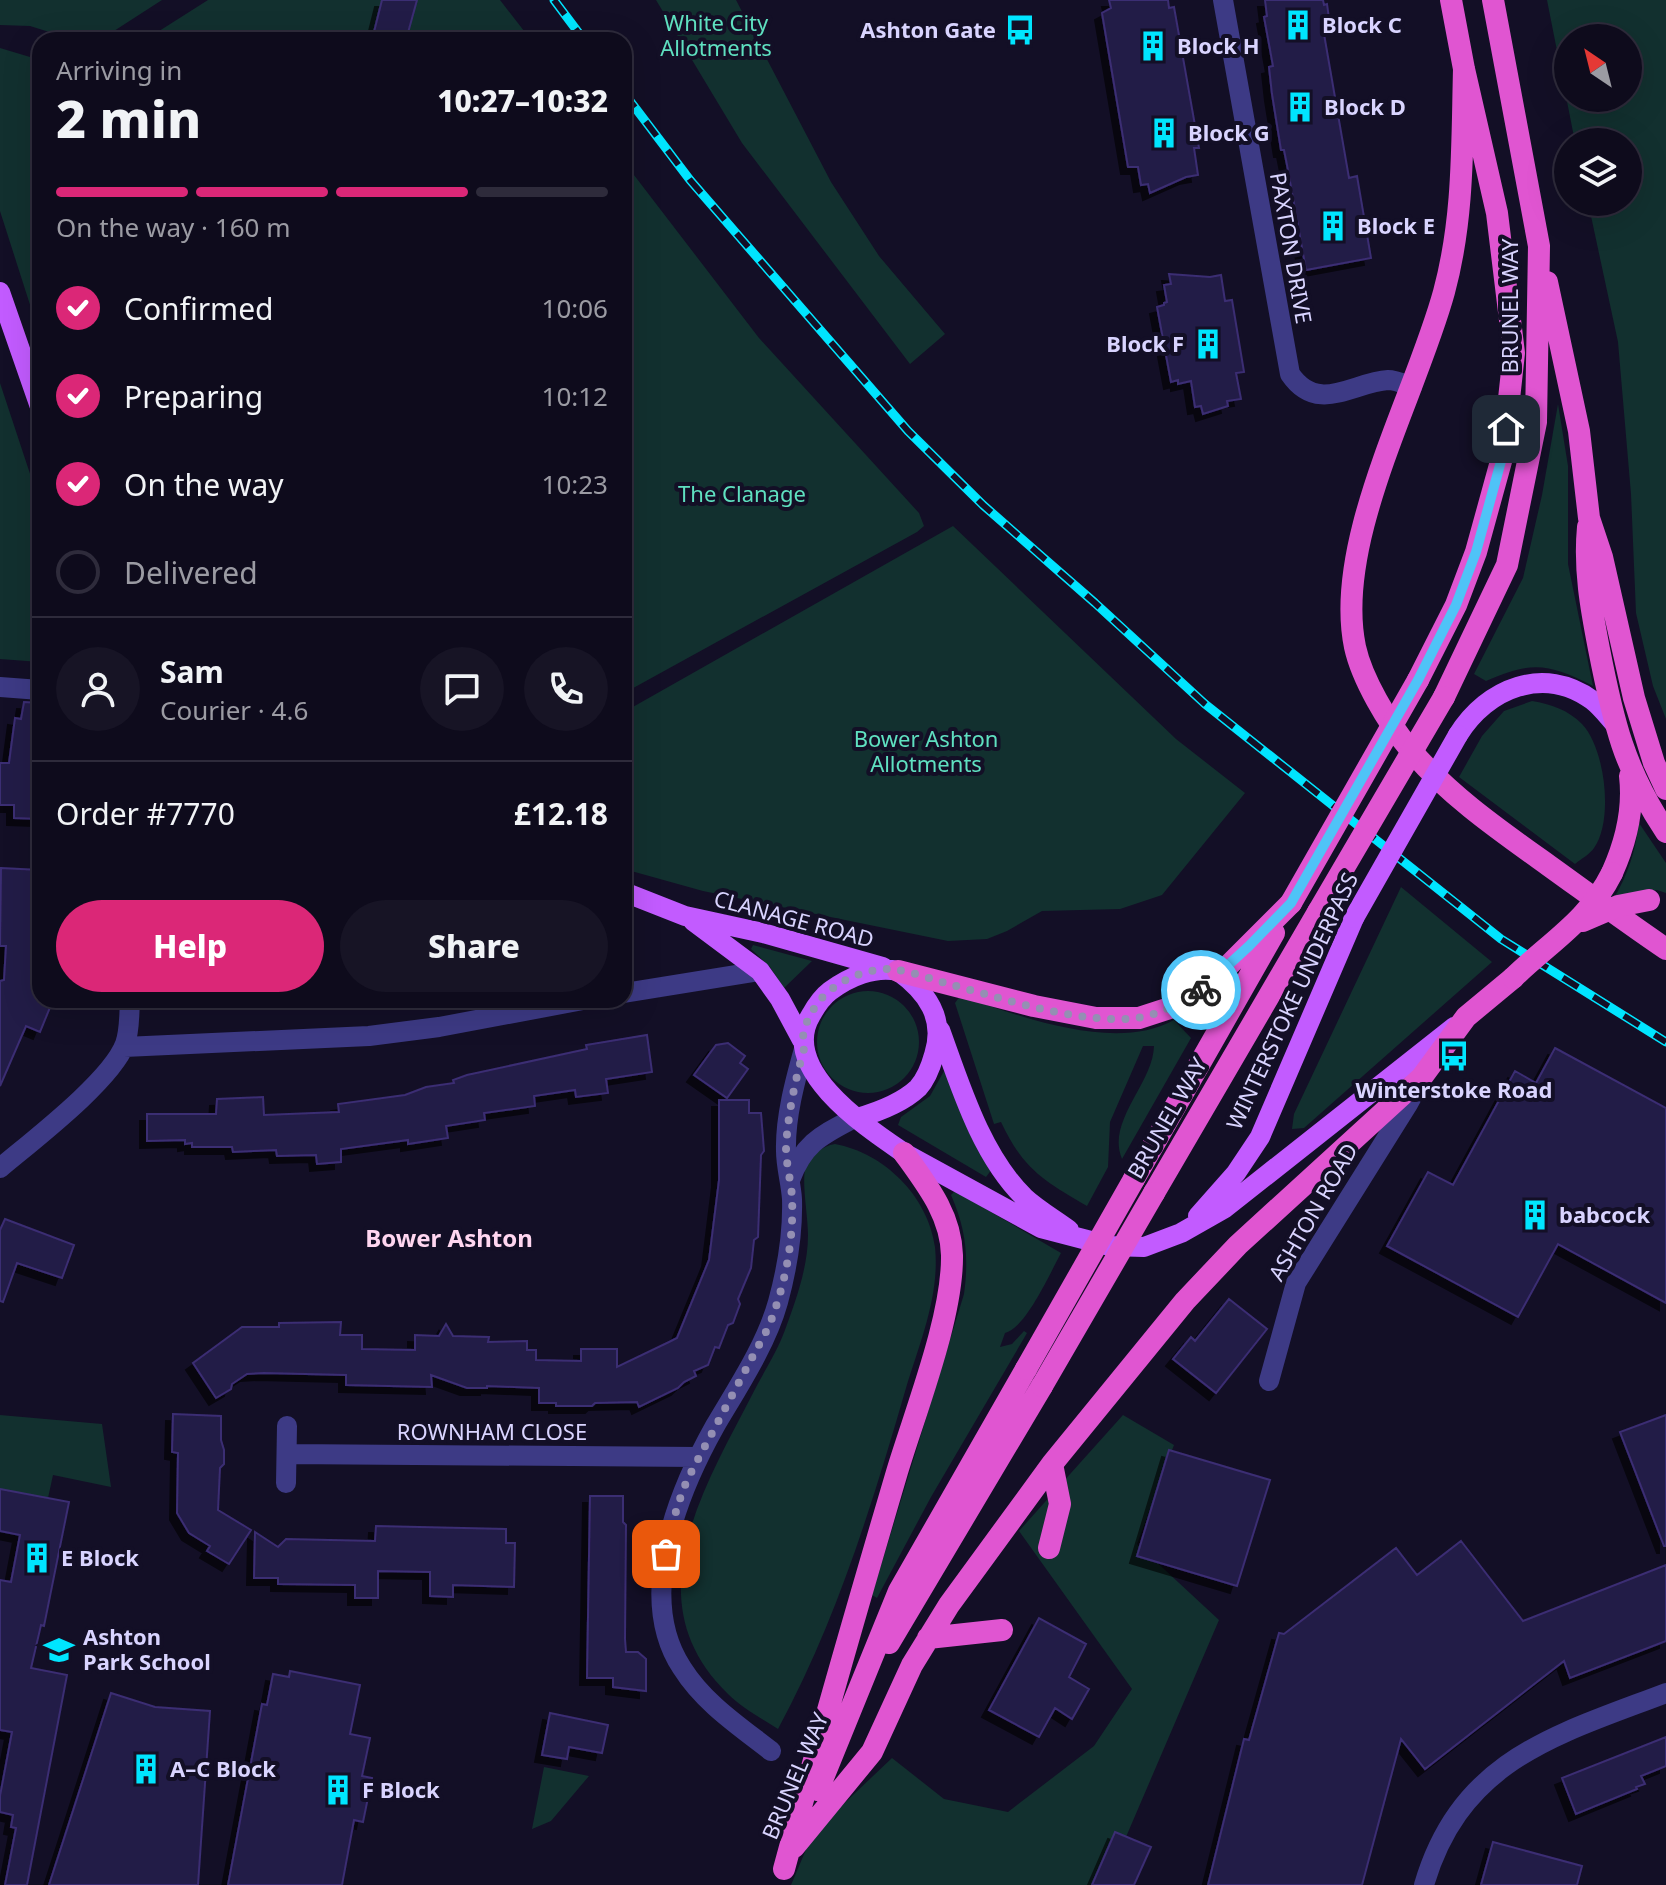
<!DOCTYPE html>
<html lang="en">
<head>
<meta charset="utf-8">
<style>
  body { margin:0; font-family:"Noto Sans",sans-serif; background:#171425; color:#f1f3f6; height:100vh; display:flex; flex-direction:column; font-size:30px; white-space:nowrap }
  * { box-sizing:border-box; margin:0 }
  p { font-size:26px; color:#9b9ba3 }
  .icon { flex:none; width:44px; height:44px; fill:none; stroke:currentColor; stroke-width:2; stroke-linecap:round; stroke-linejoin:round }
  .map { position:relative; flex:1; overflow:hidden }
  .panel { position:absolute; left:32px; top:32px; width:600px; height:976px; display:flex; flex-direction:column; background:#0e0b1c; border-radius:24px; box-shadow:0 8px 32px #0002,0 0 0 2px #2e2b3b }
  .panel>* { flex:none }
  .needle { width:52px; rotate:325deg }
  .controls { position:absolute; left:1554px; top:24px; display:grid; gap:16px }
  .controls a { display:grid; place-items:center; width:88px; height:88px; border-radius:50%; background:#0e0b1c; box-shadow:0 8px 32px #0002,0 0 0 2px #2e2b3b; font-size:40px }
  .pin { position:absolute; display:grid; place-items:center; width:68px; height:68px; color:#fff; margin:-34px; border-radius:16px; box-shadow:0 4px 12px #0006 }
  .courier { position:absolute; display:grid; place-items:center; width:80px; height:80px; margin:-40px; border:6px solid #4fc3f7; border-radius:50%; background:#fff; color:#222; box-shadow:0 2px 10px #0007 }
  .head em { font-style:normal; font-weight:800 }
  .head div { display:flex; flex-direction:column-reverse }
  .head { display:flex; align-items:center; justify-content:space-between; height:136px; padding:0 24px }
  h1 { font-size:52px; font-weight:800; line-height:60px }
  .bar { display:grid; grid-template-columns:repeat(4,1fr); gap:12px 8px; align-content:center; height:96px; padding:0 24px }
  .bar i { height:10px; border-radius:6px; background:#2e2b3b }
  .bar .current { background:#db2777 }
  .bar p { grid-column:span 4 }
  .line { display:flex; align-items:center; gap:20px; padding:0 24px; border-top:2px solid #2e2b3b }
  .line div { flex:1 }
  .round { display:grid; place-items:center; flex:none; width:84px; height:84px; border-radius:42px; background:#171425 }
  ol { padding:0 24px; list-style:none }
  li { display:flex; align-items:center; gap:24px; height:88px }
  li p { margin-inline-start:auto }
  li .icon { padding:8px; border-radius:50%; background:#db2777; color:#fff; stroke-width:4 }
  li:last-child { color:#9b9ba3 }
  li i { width:44px; height:44px; border:4px solid #2e2b3b; border-radius:50% }
  .action { display:flex; gap:16px; margin-top:auto; padding:16px 24px }
  .action a { flex:1; height:92px; border-radius:48px; background:#db2777; color:#fff; font-size:32px; font-weight:800; line-height:92px; text-align:center }
  .action a+a { background:#171425; color:#f1f3f6 }
  .map>svg:first-child { display:block }
  .green { fill:#12302f; fill-rule:evenodd }
  .building { fill:#241b47; stroke:#3b2d73; stroke-width:2; filter:url(#shadow) }
  .lines { fill:none; stroke-linecap:round; stroke-linejoin:round }
  .minor { stroke:#3d3a85; stroke-width:20 }
  .primary { stroke:#c25bff; stroke-width:20 }
  .trunk { stroke:#e055d1; stroke-width:22 }
  .rail-casing { stroke:#00e5ff; stroke-width:9 }
  .rail { stroke:#130f26; stroke-width:6; stroke-dasharray:18; stroke-linecap:butt }
  .primary-bridge { stroke:#c25bff; stroke-width:20 }
  .trunk-bridge { stroke:#e055d1; stroke-width:22 }
  .done { stroke:#948fb3; stroke-width:8; stroke-dasharray:0 14.4 }
  .route { stroke:#4fc3f7; stroke-width:10 }
  .labels { text-anchor:middle; stroke-width:8; stroke-linejoin:round; paint-order:stroke }
  .park-label { font-size:22px; fill:#5fe0c0; stroke:#130f26 }
  .poi-label { font-size:22px; font-weight:bold; fill:#d9d4ff; stroke:#130f26; text-anchor:start }
  .street-label { font-size:22px; fill:#d9d4ff; stroke:#130f26 }
  .neighbourhood-label { font-size:24px; font-weight:bold; fill:#ffd6f0; stroke:#130f26 }
</style>
</head>
<body>
<div class="map">
<svg width="1666" height="1885" viewBox="0 0 1666 1885">
  <defs>
    <filter id="shadow"><feDropShadow dx="-7" dy="7" stdDeviation="0" flood-color="#0009"/></filter>
  </defs>
  <rect width="100%" height="100%" fill="#130f26"/>
  <path class="green" d="M0 0H162L100 40H75L30 26 0 25Z
    M208 0H500L531 40H145Z
    M656 0H736L831 182 879 256 945 334 910 364 742 143Z
    M1547 0H1666V719L1653 686 1636 613 1631 494 1618 342 1588 202H1628V142H1575ZM1568 38H1628V98H1568Z
    M0 48 40 60V336L0 211Z
    M624 162 759 338 919 513 924 526 917 532 626 692Z
    M0 383 40 504V662L0 659Z
    M1558 404 1568 466V564L1593 686C1548 663 1532 661 1486 681L1474 674 1523 578 1542 495Z
    M953 526 1176 739 1245 793 1162 895 1120 909 1042 911 1007 931 987 939 948 941 703 891 624 869V712Z
    M1532 701C1551 704 1568 710 1582 724 1605 748 1614 820 1594 848 1590 854 1581 859 1575 864L1459 777 1482 736 1504 711Z
    M1639 823 1666 863V893L1657 890 1613 900C1628 874 1635 853 1639 823Z
    M1401 887 1492 962 1304 1128 1292 1129 1294 1114Z
    M753 945 812 961 784 988 770 967 751 949Z
    M817 1042a51 51 0 1 1 102 0a51 51 0 1 1-102 0Z
    M960 996C1020 1016 1115 1053 1174 1020L1191 1038 1122 1159C1106 1121 1153 1084 1154 1046H1143L1110 1122 1108 1167 1087 1206C1044 1181 1023 1169 1001 1122L994 1124 955 1003Z
    M944 1071 992 1169 986 1177 898 1125 901 1117 930 1096Z
    M835 1144C884 1153 928 1196 935 1247 940 1295 920 1342 906 1388 872 1505 836 1622 778 1729 761 1718 742 1708 728 1694 633 1602 703 1490 752 1395 763 1373 777 1352 785 1330 796 1300 808 1267 808 1235 808 1217 802 1185 805 1170 809 1156 822 1146 835 1144Z
    M955 1191 1061 1253C1050 1273 1026 1328 1005 1333L1000 1347 1012 1344 1024 1331 1027 1333 931 1497 877 1598 872 1595 964 1294C969 1258 966 1229 951 1195Z
    M0 1415 102 1424 111 1487 53 1475 48 1498 0 1489Z
    M1123 1415 1174 1445 1137 1544 1219 1620 1126 1837 1115 1833 1092 1885H791L813 1833 892 1758 944 1799 1008 1812 1094 1746 1132 1689 1019 1531Z
    M544 1767 589 1776 551 1821 532 1829Z"/>
  <path class="building" d="M382 0H417L406 40 374 32Z
    M1109 0H1168L1169 8 1174 7 1199 148H1194L1198 175 1186 177 1150 193 1148 184 1141 185 1138 167H1128L1102 13 1111 8Z
    M1265 0H1323L1324 5 1327 4 1331 33 1324 34 1349 178 1357 176 1371 258 1306 270 1287 165 1284 150H1281L1272 94 1269 67 1273 66 1264 17 1267 16Z
    M1169 274 1210 277 1221 275 1225 301 1232 300 1244 372 1236 373 1241 399 1227 401 1228 406 1203 414 1201 406 1195 407 1191 381 1178 384V380L1171 382 1157 307 1164 305V303L1167 302 1164 285 1171 284Z
    M24 702 40 703V819L14 818V805H0V763H9L15 718 21 719Z
    M1 868 40 870V1000H53L40 1032 26 1026 0 1086V981L4 980 6 946H0Z
    M647 1035 652 1072 606 1079 608 1093 576 1097 575 1090 534 1096 535 1106 484 1113 485 1120 446 1126 448 1138 408 1144V1140L341 1149V1162L317 1164 316 1155 277 1156 276 1150 233 1152 232 1147H192V1143L185 1144V1140L147 1141V1114H216L217 1099 263 1097 264 1115 339 1112 338 1104 405 1095 426 1087 454 1083 453 1080 467 1075 587 1049 586 1045Z
    M728 1043 745 1056 740 1063 748 1069 727 1098 694 1075 716 1045Z
    M1555 1048 1666 1108V1303L1558 1244 1518 1317 1387 1246 1428 1172 1453 1185 1515 1071 1536 1083Z
    M719 1100H749V1113H761L764 1151 761 1155 758 1237 754 1240 751 1268 738 1299 740 1304 733 1323 728 1325 719 1348 715 1347 708 1365 694 1371 696 1376 684 1382 678 1388 639 1407 637 1402 595 1403 592 1406H556V1403H539V1388L487 1386V1388H467L431 1375 432 1387 346 1385V1375L264 1373 247 1374 232 1384 231 1389 216 1398 193 1363 242 1327H279V1323L341 1322 340 1335H362V1349L415 1350V1335L439 1336 446 1324 453 1336 489 1337 488 1342 527 1341V1350H536V1360L581 1361V1349H617V1367L669 1342 677 1338 709 1260 719 1180Z
    M5 1219 74 1245 62 1278 17 1263 3 1302 0 1301V1230Z
    M1229 1299 1267 1329 1216 1393 1173 1359 1191 1337 1195 1341Z
    M173 1414 221 1416V1440L224 1450V1464L220 1468 218 1510 251 1530 229 1564 207 1551 210 1546 189 1533 177 1513 178 1453 172 1452Z
    M1666 1415V1546H1664L1620 1432Z
    M1169 1450 1270 1480 1237 1586 1137 1556Z
    M0 1489 69 1502 44 1626 41 1625 31 1668 67 1675 27 1885H5L16 1828 11 1827 13 1815 0 1812V1796L12 1732 0 1730V1580L11 1582 20 1535 0 1531Z
    M590 1496H623V1522L626 1525 625 1639 626 1652H638L646 1659V1691L613 1687V1678H587Z
    M376 1526 506 1529V1543H515L514 1587 453 1585V1597L430 1596V1572L378 1571V1598H355V1585L278 1584V1578H254L255 1532 278 1547 286 1539 375 1541Z
    M1461 1541 1523 1621 1666 1565V1641L1570 1678 1564 1661 1425 1769 1401 1739 1362 1885H1208L1244 1739 1249 1740 1279 1633 1284 1634 1396 1548 1417 1575Z
    M1039 1618 1086 1644 1069 1677 1089 1689 1072 1719 1055 1708 1039 1737 989 1710Z
    M290 1671 360 1685 350 1734 370 1738 362 1776 372 1778 363 1822 354 1820 342 1885H228L262 1704 267 1705 273 1674 289 1677Z
    M111 1693 155 1707 210 1711 198 1885H49Z
    M550 1713 608 1725 602 1753 569 1747 567 1759 542 1755Z
    M1666 1737V1766L1641 1776 1645 1784 1636 1787 1637 1789 1576 1814 1562 1778Z
    M1115 1832 1151 1847 1134 1885H1092Z
    M1493 1842 1582 1866 1577 1885H1481Z"/>
  <g class="lines">
    <path class="minor" d="M1223 0 1290 374C1318 415 1353 382 1388 380 1396 380 1404 384 1412 387
      M0 687 40 690
      M624 993 760 971
      M124 1047 369 1036 439 1027 583 1000
      M0 1168C32 1141 111 1081 125 1044 130 1030 129 1014 130 1000
      M790 1180C804 1142 822 1135 856 1117
      M1269 1381 1296 1283 1408 1104 1421 1080
      M287 1454 698 1457
      M286 1483 287 1426
      M771 1751C739 1726 704 1703 682 1668 635 1597 678 1492 715 1426 738 1387 766 1345 778 1302 787 1269 793 1233 792 1199 791 1183 786 1167 786 1151 785 1118 795 1081 804 1049
      M1424 1885C1461 1759 1556 1735 1666 1693"/>
    <path class="primary" d="M0 292 40 407
      M1458 735C1487 688 1544 665 1592 700 1600 706 1607 715 1614 723
      M624 892 685 916 763 933 883 967
      M693 921 760 971 780 999 802 1040
      M940 1030C960 1085 981 1155 1024 1197 1037 1209 1054 1219 1069 1230
      M857 1118C878 1112 902 1103 918 1088 926 1079 931 1066 934 1055 946 1018 927 992 898 971 874 966 849 977 830 991 822 997 816 1006 811 1015 778 1069 866 1127 904 1153L1041 1228 1110 1246 1144 1247 1181 1233 1225 1208 1454 1027
      M1198 1216 1236 1173 1260 1137 1354 918"/>
    <path class="trunk" d="M1464 69C1462 145 1464 218 1444 292 1416 395 1333 541 1355 647 1362 679 1388 723 1409 748 1447 794 1499 830 1548 865 1587 893 1626 922 1666 949
      M1547 282 1579 431 1589 518 1602 557 1634 698 1654 763 1666 789
      M1588 527C1584 569 1591 608 1599 649 1613 721 1624 769 1666 832
      M1418 680 1456 605 1476 552 1503 454 1514 353 1497 213 1464 69 1451 0
      M1444 697 1507 565 1536 422 1539 246 1493 0
      M1612 873C1626 842 1634 810 1630 776
      M898 971 1034 1006 1096 1018H1139L1179 1005 1209 985 1291 903
      M1134 1179 1274 933
      M1154 1193 1318 912
      M1049 1548 1060 1504 1052 1464
      M928 1638 1002 1630
      M889 1643 1042 1386
      M818 1790 899 1591 1026 1369
      M794 1847 872 1752 912 1665 949 1605 1052 1464 1185 1301 1238 1245 1422 1077 1466 1017 1513 978
      M784 1869C820 1736 858 1604 897 1472 915 1412 953 1317 952 1255 951 1215 927 1185 904 1153"/>
    <g class="rail-casing">
      <path id="rail" d="M554 0 584 40
        M624 93 690 180 908 431 983 505 1095 603 1205 704 1501 939 1666 1042"/>
    </g>
    <use href="#rail" class="rail"/>
    <path class="primary-bridge" d="M1354 918 1458 735"/>
    <path class="trunk-bridge" d="M1291 903 1418 680
      M1318 912 1444 697
      M1583 921 1618 906 1649 900
      M1513 978C1550 942 1588 921 1612 873
      M1026 1369 1134 1179
      M1042 1386 1154 1193"/>
  </g>
  <g class="lines">
    <path class="done" d="M666 1554 677 1507 687 1480 769 1326C785 1285 794 1241 792 1197 791 1181 786 1164 786 1147 788 1114 795 1081 804 1049 800 1032 808 1018 817 1004 833 982 865 968 892 969 909 971 928 978 945 983 998 997 1062 1019 1117 1019 1150 1020 1174 1007 1201 990"/>
    <path class="route" d="M1201 990 1249 946 1291 903 1418 680 1456 605 1476 552 1503 454 1506 429"/>
  </g>
  <defs>
    <g id="building-bare" transform="scale(2.4)"><path d="M-4-6H4V6H1V3H-1V6H-4ZM-2.5-4.3h1.7v1.8h-1.7ZM.8-4.3h1.7v1.8H.8ZM-2.5-1h1.7V.8h-1.7ZM.8-1h1.7V.8H.8Z" fill="#00e5ff" stroke="#130f26" stroke-width="2.5" paint-order="stroke"/></g>
    <g id="bus-bare" transform="scale(2.4)"><path d="M-5-6H5V4H4V6H2V4H-2V6H-4V4H-5ZM-3.5-4V0h7V-4ZM-3.5 1.2v1.5H-2V1.2ZM2 1.2v1.5H3.5V1.2Z" fill="#00e5ff" stroke="#130f26" stroke-width="2.5" paint-order="stroke"/></g>
    <g id="school-bare" transform="scale(2.4)"><path d="M0-5L7-2L0 1L-7-2ZM-4 1L0 2.5L4 1V4Q0 6-4 4Z" fill="#00e5ff" stroke="#130f26" stroke-width="2.5" paint-order="stroke"/></g>
  </defs>
  <g fill-rule="evenodd">
    <use href="#building-bare" x="1298" y="25"/>
    <use href="#bus-bare" x="1020" y="30"/>
    <use href="#building-bare" x="1153" y="46"/>
    <use href="#building-bare" x="1300" y="107"/>
    <use href="#building-bare" x="1164" y="133"/>
    <use href="#building-bare" x="1333" y="226"/>
    <use href="#building-bare" x="1208" y="344"/>
    <use href="#bus-bare" x="1454" y="1056"/>
    <use href="#building-bare" x="1535" y="1215"/>
    <use href="#building-bare" x="37" y="1558"/>
    <use href="#school-bare" x="59" y="1650"/>
    <use href="#building-bare" x="146" y="1769"/>
    <use href="#building-bare" x="338" y="1790"/>
  </g>
  <g class="labels">
    <g class="park-label">
      <text x="716" y="31">White City<tspan x="716" dy="25">Allotments</tspan></text>
      <text x="742" y="502">The Clanage</text>
      <text x="926" y="747">Bower Ashton<tspan x="926" dy="25">Allotments</tspan></text>
    </g>
    <g class="poi-label">
      <text x="1322" y="33">Block C</text>
      <text x="996" y="38" text-anchor="end">Ashton Gate</text>
      <text x="1177" y="54">Block H</text>
      <text x="1324" y="115">Block D</text>
      <text x="1188" y="141">Block G</text>
      <text x="1357" y="234">Block E</text>
      <text x="1184" y="352" text-anchor="end">Block F</text>
      <text x="1454" y="1098" text-anchor="middle">Winterstoke Road</text>
      <text x="1559" y="1223">babcock</text>
      <text x="61" y="1566">E Block</text>
      <text x="83" y="1645">Ashton<tspan x="83" dy="25">Park School</tspan></text>
      <text x="170" y="1777">A–C Block</text>
      <text x="362" y="1798">F Block</text>
    </g>
    <g class="street-label">
      <text transform="translate(1291 248) rotate(80)" y="8">PAXTON DRIVE</text>
      <text transform="translate(1510 306) rotate(-90)" y="8">BRUNEL WAY</text>
      <text transform="translate(794 919) rotate(15)" y="8">CLANAGE ROAD</text>
      <text transform="translate(1292 1001) rotate(-65)" y="8">WINTERSTOKE UNDERPASS</text>
      <text transform="translate(1167 1118) rotate(-60)" y="8">BRUNEL WAY</text>
      <text transform="translate(1313 1212) rotate(-60)" y="8">ASHTON ROAD</text>
      <text x="492" y="1440">ROWNHAM CLOSE</text>
      <text transform="translate(795 1776) rotate(-67)" y="8">BRUNEL WAY</text>
    </g>
    <g class="neighbourhood-label">
      <text x="449" y="1247">Bower Ashton</text>
    </g>
  </g>
</svg>
<div class="controls">
<a><svg class="needle" viewBox="-14 -14 28 28"><path d="M0-13l5 13h-10z" fill="#e53935"/><path d="M0 13l5-13h-10z" fill="#9b9ba3"/></svg></a>
<a><svg class="icon" aria-label="layers" viewBox="0 0 24 24"><path d="M12 4l9 5-9 5-9-5zM3 14l9 5 9-5"/></svg></a>
</div>
<div class="pin" style="left:666px;top:1554px;background:#ea580c"><svg class="icon" aria-label="bag" viewBox="0 0 24 24"><path d="M5 8h14l-1 12H6zM9 8a3 3 0 0 1 6 0"/></svg></div>
<div class="pin" style="left:1506px;top:429px;background:#1f2937"><svg class="icon" aria-label="home" viewBox="0 0 24 24"><path d="M3 11l9-7 9 7M6 9v11h12V9"/></svg></div>
<div class="courier" style="left:1201px;top:990px"><svg class="icon" aria-label="bike" viewBox="0 0 24 24"><circle cx="6" cy="16" r="4"/><circle cx="18" cy="16" r="4"/><path d="M6 16l4-8h5l3 8M10 8l3 8H6M13 5h3"/></svg></div>
<section class="panel">
<div class="head"><div><h1>2 min</h1><p>Arriving in</p></div><em>10:27–10:32</em></div>
<div class="bar"><i class="current"></i><i class="current"></i><i class="current"></i><i></i><p>On the way · 160 m</p></div>
<ol>
<li><svg class="icon" aria-label="check" viewBox="0 0 24 24"><path d="M5 12l5 5 9-10"/></svg>Confirmed<p>10:06</p></li>
<li><svg class="icon" aria-label="check" viewBox="0 0 24 24"><path d="M5 12l5 5 9-10"/></svg>Preparing<p>10:12</p></li>
<li><svg class="icon" aria-label="check" viewBox="0 0 24 24"><path d="M5 12l5 5 9-10"/></svg>On the way<p>10:23</p></li>
<li><i></i>Delivered</li>
</ol>
<div class="line" style="height:144px"><a class="round"><svg class="icon" aria-label="person" viewBox="0 0 24 24"><circle cx="12" cy="8" r="4"/><path d="M4 21q1-7 8-7t8 7"/></svg></a><div><b>Sam</b><p>Courier · 4.6</p></div><a class="round"><svg class="icon" aria-label="chat" viewBox="0 0 24 24"><path d="M4 5h16v11H9l-5 4z"/></svg></a><a class="round"><svg class="icon" aria-label="phone" viewBox="0 0 24 24"><path d="M5 4h4l2 5-3 2q2 4 5 5l2-3 5 2v4C11 20 4 13 5 4z"/></svg></a></div>
<div class="line" style="height:104px"><div>Order #7770</div><b>£12.18</b></div>
<div class="action"><a>Help</a><a>Share</a></div>
</section>
</div>
</body>
</html>
